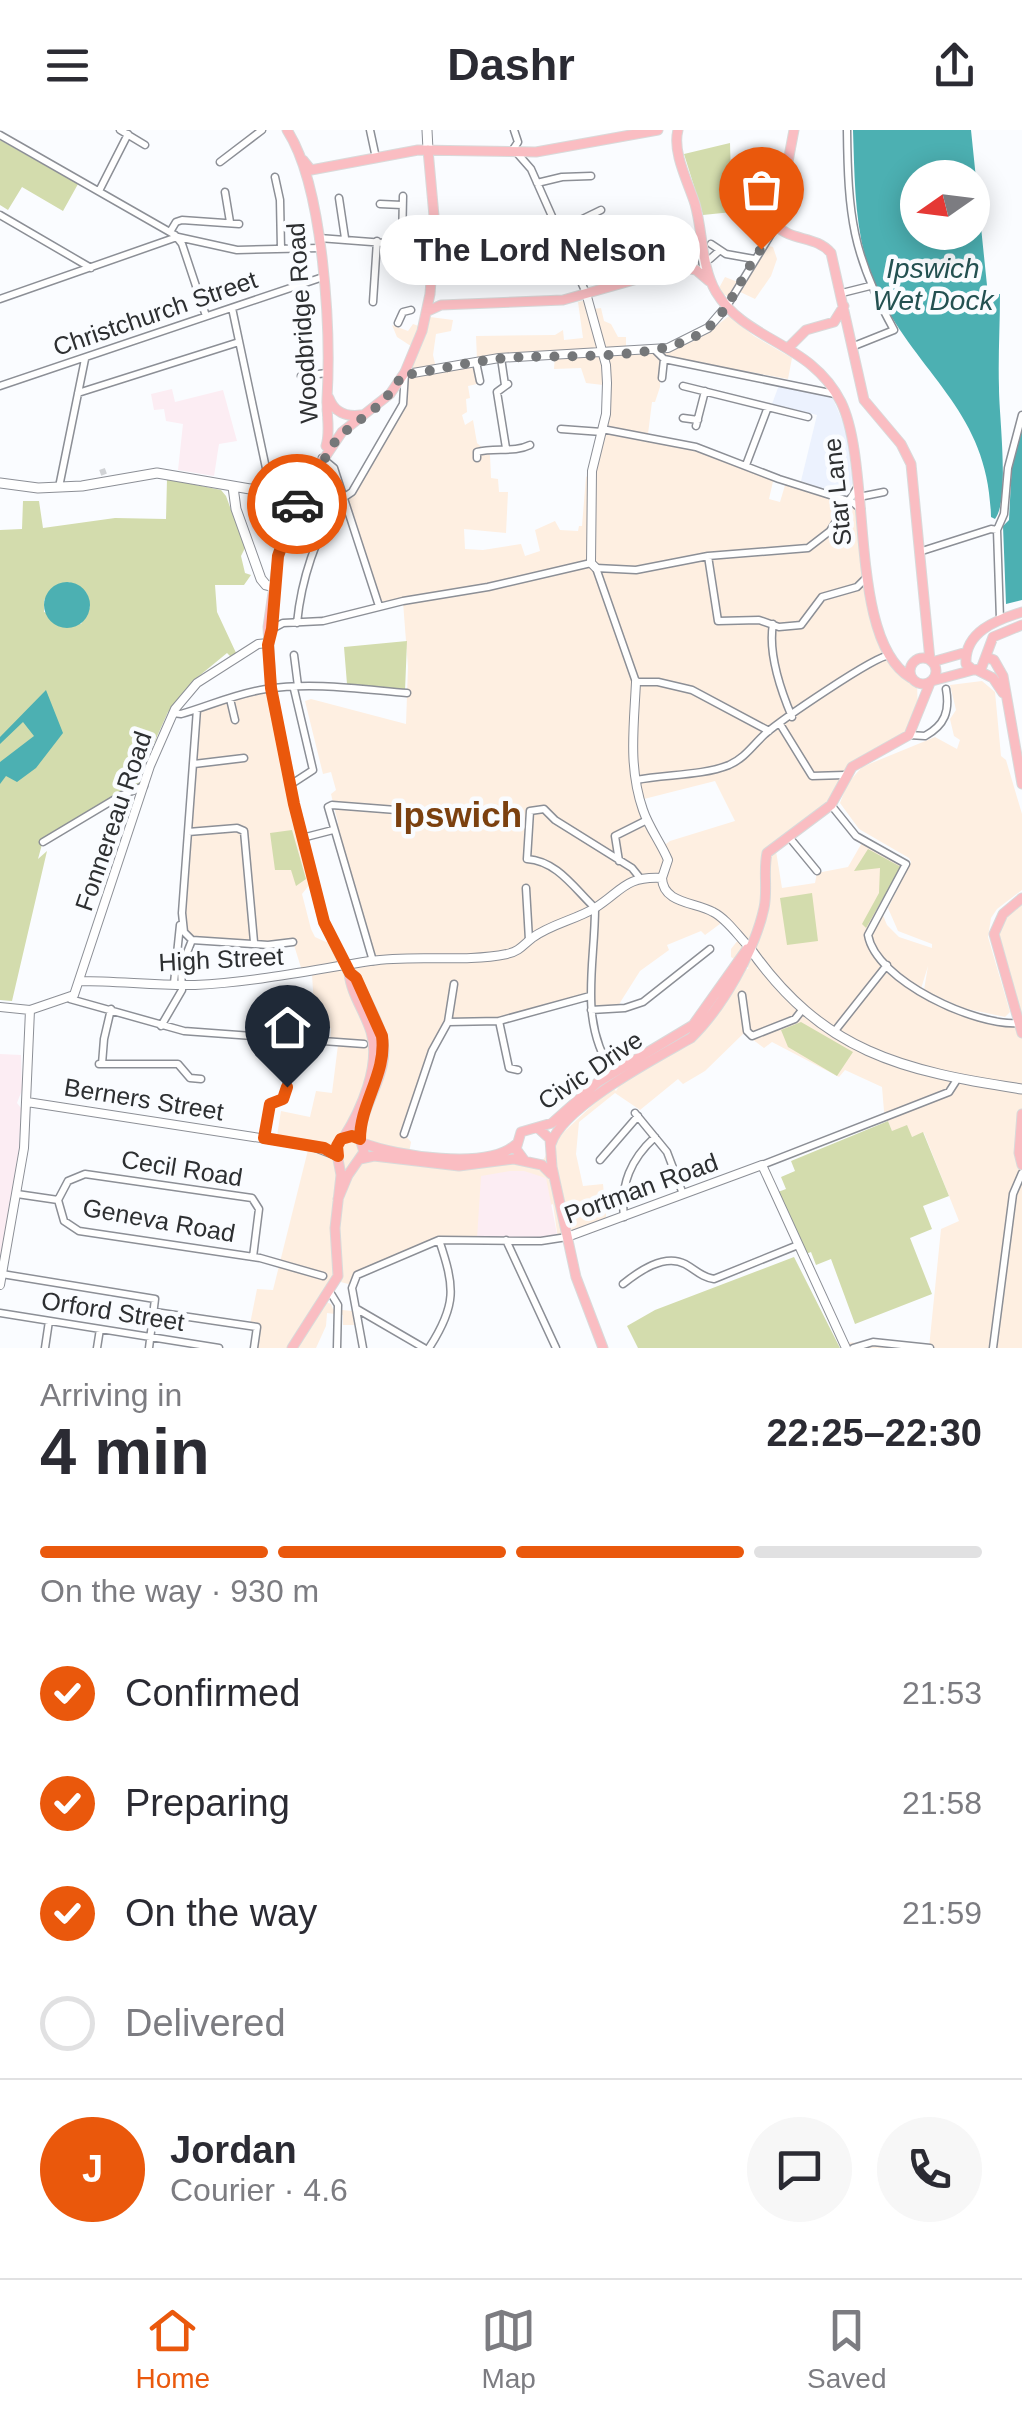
<!DOCTYPE html>
<html lang="en">
<head>
<meta charset="utf-8">
<style>
  body { margin:0; font-family:Arial,sans-serif; background:#f7f7f7; color:#2b2b33; height:100vh; display:flex; flex-direction:column; font-size:38px; white-space:nowrap }
  * { box-sizing:border-box; margin:0 }
  p { font-size:32px; color:#7c7c81 }
  .icon { flex:none; width:55px; height:55px; fill:none; stroke:currentColor; stroke-width:2; stroke-linecap:round; stroke-linejoin:round }
  .map { position:relative; height:1218px; overflow:hidden }
  .panel { display:flex; flex-direction:column; background:#fff; flex:1 }
  .panel>* { flex:none }
  .needle { width:65px; rotate:256deg }
  .tools { position:absolute; left:900px; top:30px; display:grid; gap:20px }
  .tools a { display:grid; place-items:center; width:90px; height:90px; border-radius:50%; background:#fff; box-shadow:0 5px 25px #0003; font-size:50px }
  .pin { position:absolute; display:grid; place-items:center; width:85px; height:85px; color:#fff; margin:-102px -42px; border-radius:50% 50% 50% 0; rotate:-45deg; box-shadow:0 0 10px #0007 }
  .pin .icon { rotate:45deg }
  .courier { position:absolute; display:grid; place-items:center; width:100px; height:100px; margin:-50px; border:8px solid #ea580c; border-radius:50%; background:#fff; color:#222; box-shadow:0 2px 12px #0007 }
  .bubble { position:absolute; height:70px; border-radius:35px; background:#fff; box-shadow:0 5px 25px #0003; font-size:32px; font-weight:700; line-height:70px; text-align:center }
  .head em { font-style:normal; font-weight:700 }
  .head div { display:flex; flex-direction:column-reverse }
  .head { display:flex; align-items:center; justify-content:space-between; height:170px; padding:0 40px }
  h1 { font-size:65px; font-weight:700; line-height:75px }
  .bar { display:grid; grid-template-columns:repeat(4,1fr); gap:15px 10px; align-content:center; height:120px; padding:0 40px }
  .bar i { height:12px; border-radius:8px; background:#e1e1e2 }
  .bar .current { background:#ea580c }
  .bar p { grid-column:span 4 }
  .line { display:flex; align-items:center; gap:25px; padding:0 40px; border-top:2px solid #e1e1e2 }
  .line div { flex:1 }
  .round { display:grid; place-items:center; flex:none; width:105px; height:105px; border-radius:52px; background:#f7f7f7 }
  ol { padding:0 40px; list-style:none }
  li { display:flex; align-items:center; gap:30px; height:110px }
  li p { margin-inline-start:auto }
  li .icon { padding:10px; border-radius:50%; background:#ea580c; color:#fff; stroke-width:4 }
  li:last-child { color:#7c7c81 }
  li i { width:55px; height:55px; border:5px solid #e1e1e2; border-radius:50% }
  header { display:flex; justify-content:space-between; align-items:center; height:130px; padding:0 40px; background:#fff; font-size:45px; font-weight:700 }
  .menu { display:flex; justify-content:space-around; align-items:center; height:140px; border-top:2px solid #e1e1e2; background:#fff; font-size:28px; color:#7c7c81 }
  .menu a { display:grid; justify-items:center; gap:5px }
  .menu .current { color:#ea580c }
  .map>svg:first-child { display:block }
  .commercial { fill:#feefe1; fill-rule:evenodd }
  .built { fill:#ecf2fe }
  .education { fill:#fcedf3 }
  .green { fill:#d3dcad; fill-rule:evenodd }
  .water { fill:#4cb0b2; fill-rule:evenodd }
  .lines { fill:none; stroke-linecap:round; stroke-linejoin:round }
  .minor-tunnel { stroke:#d1d3d6; stroke-width:6; stroke-dasharray:6 3; stroke-linecap:butt }
  .minor-casing { stroke:#8c8f96; stroke-width:9 }
  .tertiary-casing { stroke:#8c8f96; stroke-width:10 }
  .secondary-casing { stroke:#8c8f96; stroke-width:11 }
  .primary-casing { stroke:#d9dada; stroke-width:11 }
  .minor { stroke:#fff; stroke-width:6 }
  .tertiary { stroke:#fff; stroke-width:8 }
  .secondary { stroke:#fff; stroke-width:9 }
  .primary { stroke:#fabdc2; stroke-width:9 }
  .done { stroke:#757779; stroke-width:10; stroke-dasharray:0 18 }
  .route { stroke:#ea580c; stroke-width:12 }
  .labels { text-anchor:middle; stroke-width:9; stroke-linejoin:round; paint-order:stroke }
  .street-label { font-size:25px; fill:#2d2f31; stroke:#fafcff }
  .water-label { font-size:28px; font-style:italic; fill:#245151; stroke:#fafcff }
  .district-label { font-size:35px; font-weight:bold; fill:#7b400f; stroke:#fafcff }
</style>
</head>
<body>
<header><svg class="icon" aria-label="menu" viewBox="0 0 24 24"><path d="M4 6h16M4 12h16M4 18h16"/></svg>Dashr<svg class="icon" aria-label="share" viewBox="0 0 24 24"><path d="M12 15V3M7 8l5-5 5 5M5 13v7h14v-7"/></svg></header>
<div class="map">
<svg width="1022" height="1218" viewBox="0 0 1022 1218">
  <rect width="100%" height="100%" fill="#fafcff"/>
  <path class="commercial" d="M769 116 773 117 777 129 771 146 755 169 734 159 727 166 723 164 719 158 725 147 743 154Z
    M587 170 601 231 603 255 586 253 581 238 554 239 555 224 477 229 476 206 555 205 563 200 564 210 583 208 578 172Z
    M601 178 604 191 611 194 618 207H626V219L649 220 661 228 660 257 655 272H652L648 304 640 305 696 317 774 347 769 369 780 372 786 352 855 374 859 367 865 432 885 515 917 553 918 585 901 613 855 634 834 670 775 715 782 758 815 753 817 743 848 737 863 711 906 734 882 783 887 795 899 807 932 818V814L898 801 888 778 911 732 909 728 859 699 840 673 847 654 862 637 935 607 957 619 960 610 954 606 950 589 956 580 950 555 982 551 995 562 1001 626 1006 630 1022 684V760L997 779 991 788 988 807 1010 882 1005 887 963 878 924 860 928 836 920 862 971 885 1020 892 995 810 1010 778 1022 774V1218H847L843 1212 929 1218 941 1099 959 1091 924 1003 912 1007 892 1001 884 981 882 957 845 940 839 947 772 912 764 918 744 903 705 941 683 954 678 949 640 980 615 963 579 992 576 1024 583 1056 603 1054 607 1095 558 1109 553 1074 477 1108H450L358 1145 352 1155 337 1151 324 1171 331 1174 333 1179 352 1181 354 1195H343V1185L327 1183 326 1196 316 1218H255L259 1197 250 1194 257 1159 273 1160 309 1016 276 1012 281 981 310 987 316 961 332 963 338 915 330 914 331 898 322 897 319 877H314L312 844H303L293 812 268 815 192 810 183 798 196 576 267 557 310 754 302 764 311 799 315 807 326 812 332 809 346 837 373 830 333 700 338 693 331 664 336 660 331 642 323 644 305 571 311 569 406 594 408 537 403 472 379 476 343 368 348 366 403 274 417 220 397 207 392 195 408 201 413 194 427 199 430 187 453 190 451 201 436 204 433 225 437 242 474 236 477 254 468 256 470 268 466 269 467 282 462 285 465 295 473 290 477 313 490 325 491 348 498 349 499 362H508L506 403 464 399 465 419 483 420 521 414 525 426 540 421 535 400 555 391 560 400 578 401 579 396H582L586 347 592 343 607 263 593 179ZM715 651 735 691 670 711 662 717 640 670ZM724 791 742 805 731 819V827L749 838 736 845 691 908 624 948 616 961 612 957 551 1014 544 1029 535 1033 409 1023 411 1012 404 1004 432 921 448 892 510 888 590 867 591 880 616 879 640 841 669 820 667 815 701 801 705 805Z
    M729 186 754 206 792 228 788 249 663 226 662 223 699 209Z"/>
  <path class="built" d="M779 255 832 266 847 302 849 321 853 353 847 363H836L801 351 817 285 772 274Z"/>
  <path class="education" d="M172 259 175 272 223 260 237 311 219 314 214 346 178 340 183 294 166 291 164 279 154 280 151 264Z
    M0 924 21 925 22 960 17 973 21 978 19 1019 0 1132Z
    M510 1041H524L546 1048 557 1104 547 1109 477 1108 481 1046Z"/>
  <path class="green" d="M0 10 78 54 63 81 22 57 8 80 0 75Z
    M730 13 732 82 703 85 684 24Z
    M167 349 221 360 226 366 245 418 241 426 245 443 251 445 244 455H215L217 482 237 525 232 528 227 523 193 551 168 582 137 651 141 652 133 660 44 707 38 729 47 721 12 871 0 870V400L22 399 23 371H39L43 398 115 388 166 389ZM69 452 86 462 90 477 81 494 44 482V470Z
    M407 511 405 561 347 554 344 517Z
    M292 700 306 749 296 756 291 740H275L270 703Z
    M868 719 901 737 866 798 862 794 879 763 880 738 854 741Z
    M812 763 818 811 787 815 780 768Z
    M801 892 853 922 837 946 788 917 781 900Z
    M888 991 892 1001 907 995 912 1007 923 1002 949 1066 923 1076 932 1099 910 1108 932 1164 855 1194 831 1129 816 1135 811 1122 803 1125 778 1062 786 1059 781 1047 795 1041 791 1031Z
    M794 1127 840 1218H638L627 1196 655 1180Z"/>
  <path class="water" d="M853 0H971L988 165 1000 164C1000 195 998 227 999 258 999 286 1010 370 995 389L991 387C989 286 926 251 883 172 854 120 855 58 853 0ZM918 48H972V102H918Z
    M1022 298V470L1006 474 1003 396 1009 390 1012 331Z
    M44 475a23 23 0 1 1 46 0a23 23 0 1 1-46 0Z
    M46 560 63 603 36 638 17 652 6 646 0 654V632L34 606 23 592 0 614V607Z"/>
  <g class="lines">
    <path class="minor-tunnel" d="M102 339 105 347"/>
    <g class="minor-casing">
      <path id="minor" d="M120 0 145 15
        M370 0 376 28
        M847 0C848 85 852 125 894 200L854 216
        M0 5 175 105 182 114 206 186
        M512 21 518 12 514 0
        M517 23 531 39 586 163
        M220 32 262 0
        M275 47 280 70 281 119
        M537 53 562 47 591 46
        M99 61 128 4
        M225 62 230 92
        M339 68 345 108
        M380 74 402 75
        M0 85 91 138
        M560 100 601 80
        M170 102 176 92 182 90 239 94
        M178 107 237 120 320 118
        M319 108 424 116
        M402 113 403 66
        M711 114 726 124 754 129
        M700 117 704 143
        M710 129 719 121
        M432 131 424 116 434 98
        M842 163 870 156
        M0 169 177 107
        M373 172 377 111
        M727 176 776 96
        M232 178 270 357
        M398 193 403 182 411 180
        M655 220 664 229 835 264
        M501 228 505 255
        M476 232 480 251
        M301 246 327 243
        M662 248 664 229
        M0 256 323 147
        M683 256 808 287
        M78 263 239 212
        M683 288 698 290
        M696 296 705 261
        M561 299 602 302
        M602 299 696 317 779 349 852 372 861 379
        M506 318 497 262 508 254
        M322 328 334 338 379 476
        M477 328V322C494 317 514 323 530 315
        M746 335 768 277
        M59 357 85 229
        M859 367 884 362
        M343 368 352 362 403 274 405 243
        M922 421 991 399 997 400
        M708 426 718 491 759 490 779 497 801 495 822 467 857 457 867 447
        M1000 489 997 400 1004 384 1008 338 1022 285
        M297 493C300 462 315 390 346 377
        M773 494C768 522 781 561 792 587
        M272 499 283 493 323 491 403 471 488 457 591 433
        M294 525 298 556
        M230 569 235 590
        M173 583 181 584C209 576 237 563 266 559 312 552 359 559 407 563
        M780 594 812 646 845 645
        M769 601 692 560 658 552H636L596 438 636 440 708 426 808 418 830 401 857 358
        M909 605 925 606C945 595 950 581 946 559
        M194 634 244 628
        M636 650C666 644 701 646 729 635 745 628 753 615 765 604 780 591 874 526 890 525
        M290 655 313 640 294 559
        M831 675 856 706 906 734 868 805C876 851 977 897 1019 893
        M188 702 237 698 244 701 254 812
        M789 707 817 741
        M302 708 333 700
        M43 712 120 666 144 656
        M619 731 615 706 647 690
        M526 758 529 810
        M192 810 184 802 182 783 197 579
        M373 831 328 677 332 675 422 682
        M174 853 180 795
        M742 865 747 901 752 906 795 889 802 880
        M70 869 184 901 364 914
        M591 880 625 878 643 872 710 819
        M499 891 509 938 518 940
        M448 892 499 891 590 866
        M161 896 182 860 181 838 192 810 268 815 293 812
        M834 902 887 835
        M99 934H178L190 948 201 949
        M102 934 104 909 111 879
        M613 943C578 891 595 837 595 778 574 758 557 731 527 729L530 681 544 679 555 690 632 738 640 748
        M635 983 667 1022 683 1064
        M404 1004 432 921 448 892 454 854
        M264 1008 270 975 285 966 293 910
        M600 1030 638 986
        M762 1035 949 962 958 948
        M17 1064 58 1070 64 1091 79 1101 260 1128 323 1146
        M58 1070 68 1051 85 1044 252 1068 259 1079 253 1127
        M624 1087C620 1054 631 1029 655 1007
        M506 1110 556 1218
        M2 1144 155 1169 149 1218
        M623 1154C638 1142 664 1123 685 1134 696 1140 701 1147 714 1149L798 1115
        M330 1162 338 1175 337 1218
        M357 1179 424 1218
        M155 1182 257 1197 254 1218
        M0 1183 219 1218
        M45 1218 49 1191
        M97 1218 100 1199
        M363 1218 352 1158 357 1145 439 1110 541 1111 567 1107
        M429 1218C457 1175 455 1157 439 1110
        M853 1218 873 1212 930 1218
        M993 1218 1013 1064 1022 1043"/>
    </g>
    <g class="tertiary-casing">
      <path id="tertiary" d="M586 163 606 235 607 253 606 284 592 341 591 433 596 438
        M405 242 413 243 499 228 668 218 708 198 727 176
        M636 552C634 596 628 637 643 680 649 698 661 713 668 730L662 748
        M662 748C663 774 696 772 713 782 727 789 738 806 749 817
        M80 851C119 851 158 856 195 855 255 852 312 840 370 831 416 824 462 833 507 824 520 821 523 815 532 808 551 794 575 790 595 778 622 761 625 746 662 748
        M0 877 30 880 74 865 150 636 175 579 197 553 258 514 268 513
        M27 972 312 1016 338 1026
        M567 1107 762 1035 846 1218
        M0 1155 24 1018 30 880"/>
    </g>
    <g class="secondary-casing">
      <path id="secondary" d="M427 0 428 20
        M0 353 38 358 82 356 157 343 250 359 307 354
        M233 357 236 379 261 449 266 455 274 457
        M749 817C822 922 902 941 1022 959"/>
    </g>
    <g class="primary-casing">
      <path id="primary" d="M287 0C324 57 331 201 327 269 326 285 331 300 326 316
        M678 0C672 22 688 52 695 74 703 102 701 136 716 162 746 212 811 212 841 272 873 337 847 510 911 548
        M794 0 776 95C791 112 816 105 831 123L864 270 901 314 911 334 930 530
        M303 30 311 40 418 20 536 22 658 0
        M428 181 441 175 563 170 680 137 696 140 709 151
        M789 217 806 200 834 192 844 176
        M329 268C334 282 346 287 361 285
        M1022 482C996 490 964 502 966 534L973 540 981 539 993 507 1022 495
        M986 527 994 530 1003 546 1022 654
        M910 541a13 13 0 1 1 26 0a13 13 0 1 1-26 0Z
        M932 532 967 522
        M977 540 993 548 1003 563
        M932 551 973 540
        M1022 768 1003 784 994 804 1022 903
        M1022 984 1019 1023 1022 1035
        M538 998 550 1009 552 1037 576 1147 603 1218
        M344 1007C361 980 381 935 371 902 365 882 351 864 349 843
        M360 1009C360 975 392 941 382 907 377 887 364 867 356 847L349 843 324 792 294 674 271 558 268 497 280 415 307 354 342 302 390 264 405 242 422 201 430 164 435 97 428 20
        M363 1013C396 1026 487 1040 515 1015
        M551 1014C562 977 656 928 691 908 722 878 755 820 764 778 768 760 763 741 767 723L831 675 852 637 909 605 930 553
        M360 1029 374 1026 459 1036 514 1029 542 1035 551 1044
        M524 1030 516 1019 521 1002 552 993 598 952 693 895 747 819
        M292 1218 338 1146 335 1098 341 1045 336 1019 341 1009 352 1005 360 1009 364 1022 348 1045 338 1069"/>
    </g>
    <use href="#minor" class="minor"/>
    <use href="#tertiary" class="tertiary"/>
    <use href="#secondary" class="secondary"/>
    <use href="#primary" class="primary"/>
  </g>
  <g class="lines">
    <path class="done" d="M297 374 338 307 383 272 405 242 412 244C441 239 469 232 497 229 555 222 664 236 709 197 733 175 742 144 761 119"/>
    <path class="route" d="M287 957 283 969 270 974 264 1008 324 1018 338 1026 337 1016 341 1009 352 1006 360 1009C360 973 387 943 382 906L356 848 350 843 324 792 294 674 271 558 268 515 272 499 278 426 297 374"/>
  </g>
  <g class="labels">
    <g class="street-label">
      <text transform="translate(155 183) rotate(-19)" y="9">Christchurch Street</text>
      <text transform="translate(302 193) rotate(-94)" y="9">Woodbridge Road</text>
      <text transform="translate(837 362) rotate(-96)" y="9">Star Lane</text>
      <text transform="translate(113 691) rotate(-71)" y="9">Fonnereau Road</text>
      <text transform="translate(221 829) rotate(-3)" y="9">High Street</text>
      <text transform="translate(590 940) rotate(-34)" y="9">Civic Drive</text>
      <text transform="translate(144 969) rotate(9)" y="9">Berners Street</text>
      <text transform="translate(182 1038) rotate(9)" y="9">Cecil Road</text>
      <text transform="translate(641 1058) rotate(-20)" y="9">Portman Road</text>
      <text transform="translate(159 1090) rotate(10)" y="9">Geneva Road</text>
      <text transform="translate(113 1181) rotate(9)" y="9">Orford Street</text>
    </g>
    <g class="water-label">
      <text x="933" y="148">Ipswich<tspan x="933" dy="32">Wet Dock</tspan></text>
    </g>
    <g class="district-label">
      <text x="458" y="697">Ipswich</text>
    </g>
  </g>
</svg>
<div class="tools">
<a><svg class="needle" viewBox="-14 -14 28 28"><path d="M0-13l5 13h-10z" fill="#e53935"/><path d="M0 13l5-13h-10z" fill="#7c7c81"/></svg></a>
</div>
<div class="pin" style="left:761px;top:119px;background:#ea580c"><svg class="icon" aria-label="bag" viewBox="0 0 24 24"><path d="M5 8h14l-1 12H6zM9 8a3 3 0 0 1 6 0"/></svg></div>
<div class="pin" style="left:287px;top:957px;background:#1f2937"><svg class="icon" aria-label="home" viewBox="0 0 24 24"><path d="M3 11l9-7 9 7M6 9v11h12V9"/></svg></div>
<div class="courier" style="left:297px;top:374px"><svg class="icon" aria-label="car" viewBox="0 0 24 24"><path d="M5 17H2v-5l4-1 3-4h7l3 4 3 1v5h-3M9 17h6M6 11h13"/><circle cx="7" cy="17" r="2"/><circle cx="17" cy="17" r="2"/></svg></div>
<div class="bubble" style="left:380px;top:85px;width:320px">The Lord Nelson</div>
</div>
<section class="panel">
<div class="head"><div><h1>4 min</h1><p>Arriving in</p></div><em>22:25–22:30</em></div>
<div class="bar"><i class="current"></i><i class="current"></i><i class="current"></i><i></i><p>On the way · 930 m</p></div>
<ol>
<li><svg class="icon" aria-label="check" viewBox="0 0 24 24"><path d="M5 12l5 5 9-10"/></svg>Confirmed<p>21:53</p></li>
<li><svg class="icon" aria-label="check" viewBox="0 0 24 24"><path d="M5 12l5 5 9-10"/></svg>Preparing<p>21:58</p></li>
<li><svg class="icon" aria-label="check" viewBox="0 0 24 24"><path d="M5 12l5 5 9-10"/></svg>On the way<p>21:59</p></li>
<li><i></i>Delivered</li>
</ol>
<div class="line" style="height:180px"><b class="round" style="background:#ea580c;color:#fff">J</b><div><b>Jordan</b><p>Courier · 4.6</p></div><a class="round"><svg class="icon" aria-label="chat" viewBox="0 0 24 24"><path d="M4 5h16v11H9l-5 4z"/></svg></a><a class="round"><svg class="icon" aria-label="phone" viewBox="0 0 24 24"><path d="M5 4h4l2 5-3 2q2 4 5 5l2-3 5 2v4C11 20 4 13 5 4z"/></svg></a></div>
</section>
<nav class="menu">
<a class="current"><svg class="icon" aria-label="home" viewBox="0 0 24 24"><path d="M3 11l9-7 9 7M6 9v11h12V9"/></svg>Home</a>
<a><svg class="icon" aria-label="map" viewBox="0 0 24 24"><path d="M3 6l6-2 6 2 6-2v14l-6 2-6-2-6 2zM9 4v14M15 6v14"/></svg>Map</a>
<a><svg class="icon" aria-label="saved" viewBox="0 0 24 24"><path d="M7 4h10v16l-5-4-5 4z"/></svg>Saved</a>
</nav>
</body>
</html>
